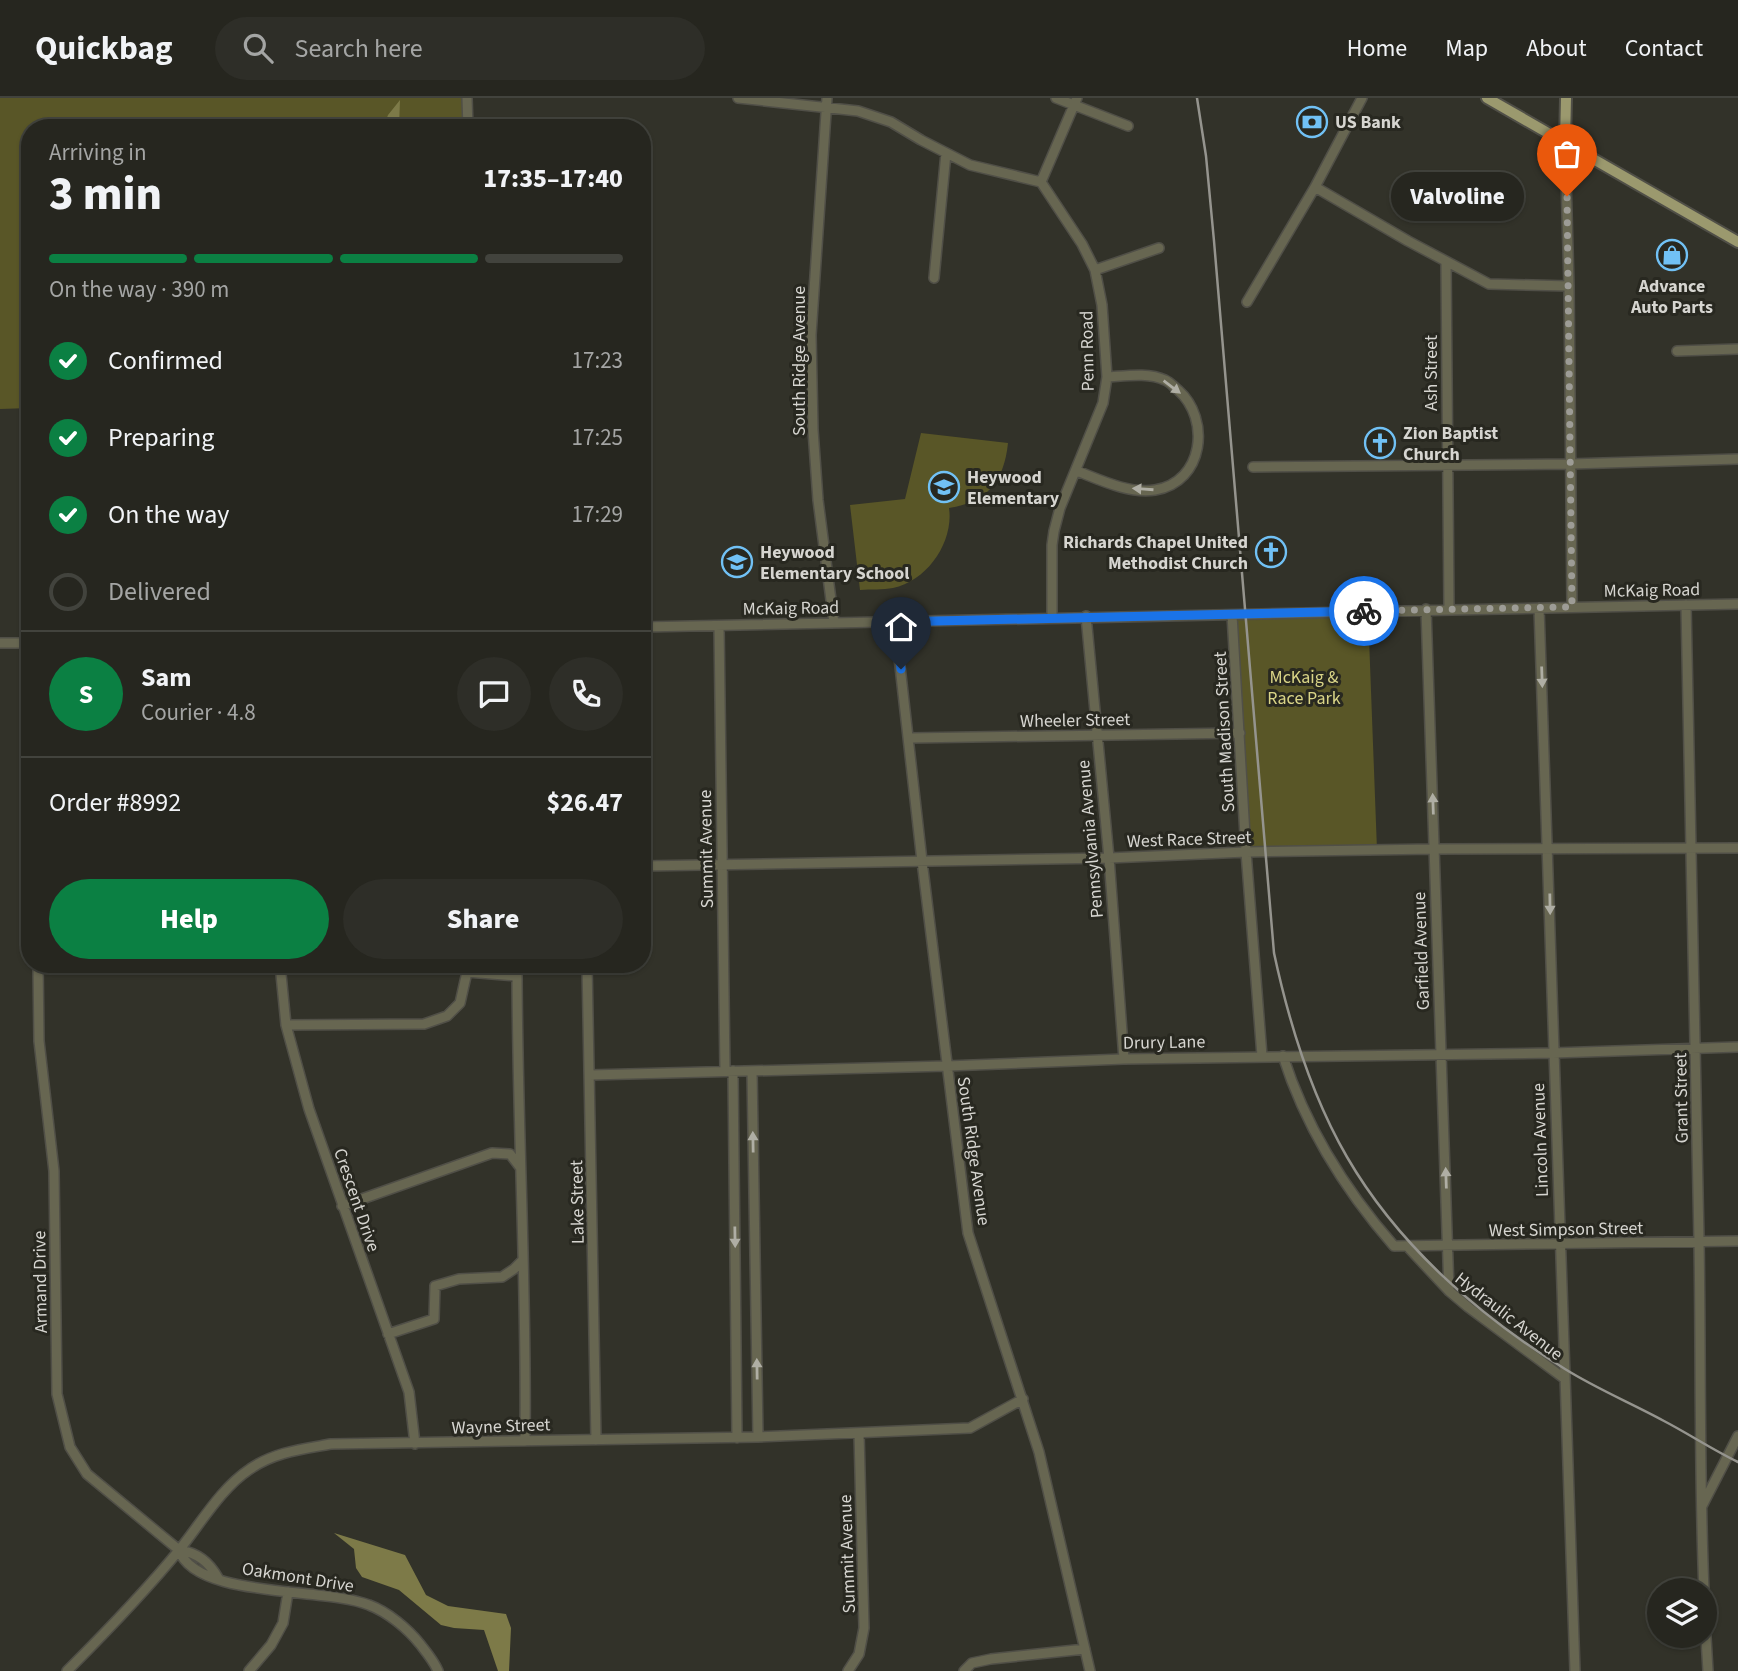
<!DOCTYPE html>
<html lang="en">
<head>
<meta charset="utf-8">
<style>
  body { margin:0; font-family:"Source Sans 3",sans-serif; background:#2e2e28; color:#f1f3f6; height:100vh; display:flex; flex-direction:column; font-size:26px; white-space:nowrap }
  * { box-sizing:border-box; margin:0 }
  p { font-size:23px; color:#a4a5a4 }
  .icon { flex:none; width:38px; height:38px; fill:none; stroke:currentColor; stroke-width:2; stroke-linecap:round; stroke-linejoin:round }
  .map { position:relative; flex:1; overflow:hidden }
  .side { position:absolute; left:21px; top:21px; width:630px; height:854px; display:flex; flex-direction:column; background:#26261f; border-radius:28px; box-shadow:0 2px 5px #0004,0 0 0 2px #42433d }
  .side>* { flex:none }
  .tools { position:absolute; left:1647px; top:1480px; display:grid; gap:14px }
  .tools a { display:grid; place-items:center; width:70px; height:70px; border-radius:50%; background:#26261f; box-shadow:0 2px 5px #0004,0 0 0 2px #42433d; font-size:35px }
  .pin { position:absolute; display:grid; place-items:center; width:60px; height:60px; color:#fff; margin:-72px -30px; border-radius:50% 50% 50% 0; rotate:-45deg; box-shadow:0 0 7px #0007 }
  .pin .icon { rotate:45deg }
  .courier { position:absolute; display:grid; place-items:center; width:70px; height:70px; margin:-35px; border:5px solid #1a73e8; border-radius:50%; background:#fff; color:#222; box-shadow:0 2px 9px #0007 }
  .bubble { position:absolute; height:49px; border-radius:24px; background:#26261f; box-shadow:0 2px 5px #0004,0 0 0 2px #42433d; font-size:23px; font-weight:800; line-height:49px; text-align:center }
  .headline em { font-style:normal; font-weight:800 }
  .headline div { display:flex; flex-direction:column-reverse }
  .headline { display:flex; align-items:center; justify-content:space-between; height:119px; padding:0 28px }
  h1 { font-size:46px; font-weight:800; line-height:52px }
  .bar { display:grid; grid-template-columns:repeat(4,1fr); gap:10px 7px; align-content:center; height:84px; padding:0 28px }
  .bar i { height:9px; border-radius:5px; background:#42433d }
  .bar .active { background:#0b8043 }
  .bar p { grid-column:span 4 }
  .line { display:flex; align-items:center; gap:18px; padding:0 28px; border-top:2px solid #42433d }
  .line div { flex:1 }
  .round { display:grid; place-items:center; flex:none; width:74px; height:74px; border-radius:37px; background:#2e2e28 }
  ol { padding:0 28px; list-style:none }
  li { display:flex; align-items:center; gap:21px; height:77px }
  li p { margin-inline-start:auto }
  li .icon { padding:7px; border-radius:50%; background:#0b8043; color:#fff; stroke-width:4 }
  li:last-child { color:#a4a5a4 }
  li i { width:38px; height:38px; border:4px solid #42433d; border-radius:50% }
  .primary-button { display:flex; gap:14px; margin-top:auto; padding:14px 28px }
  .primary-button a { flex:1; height:80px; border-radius:42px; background:#0b8043; color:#fff; font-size:28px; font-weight:800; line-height:80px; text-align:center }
  .primary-button a+a { background:#2e2e28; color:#f1f3f6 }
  header { display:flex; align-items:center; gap:42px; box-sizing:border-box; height:98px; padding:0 35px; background:#26261f; border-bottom:2px solid #42433d }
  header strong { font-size:33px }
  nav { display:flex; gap:38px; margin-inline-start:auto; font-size:24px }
  .search { width:490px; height:63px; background:#2e2e28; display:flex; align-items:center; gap:18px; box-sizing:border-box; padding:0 24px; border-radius:38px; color:#a4a5a4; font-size:26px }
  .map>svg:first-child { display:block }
  .green { fill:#595627 }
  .water { fill:#7d7a48 }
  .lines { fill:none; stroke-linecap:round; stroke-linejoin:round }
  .minor-casing { stroke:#504f47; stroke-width:12 }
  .major-casing { stroke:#504f47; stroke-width:14 }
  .minor { stroke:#676651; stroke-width:9 }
  .major { stroke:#9b996e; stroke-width:10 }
  .rail { stroke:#95948e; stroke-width:2.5 }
  .oneway { fill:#afaea4 }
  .done { stroke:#9d9c96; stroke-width:7; stroke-dasharray:0 12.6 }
  .route { stroke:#1a73e8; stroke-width:9 }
  .labels { text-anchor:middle; stroke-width:6; stroke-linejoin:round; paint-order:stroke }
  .poi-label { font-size:18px; font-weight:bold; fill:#d6d5d0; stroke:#282820; text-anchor:start }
  .street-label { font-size:18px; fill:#d6d5d0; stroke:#282820 }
  .park-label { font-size:18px; fill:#dad587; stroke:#282820 }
</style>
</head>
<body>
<header>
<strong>Quickbag</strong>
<div class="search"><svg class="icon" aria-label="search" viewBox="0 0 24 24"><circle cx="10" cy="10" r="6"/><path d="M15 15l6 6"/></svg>Search here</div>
<nav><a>Home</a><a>Map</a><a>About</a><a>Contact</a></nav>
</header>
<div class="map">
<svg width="1738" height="1573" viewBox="0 0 1738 1573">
  <rect width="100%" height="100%" fill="#323229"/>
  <path class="green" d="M0 0H463V30H30V310L0 311Z
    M921 335 1008 345C1004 383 988 404 949 410 954 443 928 483 893 490 883 492 871 491 860 492L850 407 905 401Z
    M1368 513 1377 752 1246 754 1232 517Z"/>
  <path class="water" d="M400 2 399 30H383L388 17Z
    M334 1435 405 1457 426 1497 448 1508 506 1516 511 1530 509 1573H498L484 1532 454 1530 441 1527 399 1492 362 1479 356 1470 354 1451Z"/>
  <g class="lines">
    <g class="minor-casing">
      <path id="minor" d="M467 0 468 30
        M738 0 858 13 891 24 921 42 970 67 1041 84
        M827 0 811 237 813 332 818 402 834 525
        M1056 0 1128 28
        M1565 44 1569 188 1572 509
        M1041 84 1082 146 1095 172 1102 207 1107 279 1103 305 1060 410 1054 433 1052 447V520
        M1041 84 1077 0
        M1315 89 1408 143 1489 186 1569 188
        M1446 164 1449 511
        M1095 172 1159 150
        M934 180 946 55
        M1247 204 1315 89 1362 0
        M1677 253 1738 251
        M1253 369 1570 366 1738 361
        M1077 373C1100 382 1129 396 1155 392 1204 384 1211 321 1178 292 1174 289 1170 284 1165 282 1148 274 1125 278 1107 279
        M1686 507C1689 719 1696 931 1699 1143 1701 1260 1699 1376 1704 1493
        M1539 510 1575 1573
        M1426 511 1449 1193
        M1232 517 1246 754 1262 958
        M1086 518 1109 760 1124 961
        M895 524 922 763 968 1135 1039 1354 1090 1573
        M719 528 725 973
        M642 529 1738 506
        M0 545H30
        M910 640 1240 635
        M642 768 1109 760 1246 754 1434 751 1738 750
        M38 866 39 943 54 1073 57 1296 70 1349 87 1376 179 1452C196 1501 325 1489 369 1507 388 1514 408 1531 420 1546 427 1555 434 1563 438 1573
        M280 866 286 927 309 1011 409 1294 415 1346
        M517 866C517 1025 527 1184 525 1343
        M587 866 596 1342
        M467 874 517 878
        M286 927 424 926 447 918 460 905 467 874 464 866
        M1283 958C1306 1030 1345 1092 1394 1148L1738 1143
        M733 973 737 1340
        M752 973 758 1339
        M590 977 947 968 1124 961 1553 955 1738 949
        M342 1108 492 1055 510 1056 520 1069
        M1407 1148 1449 1193 1468 1209 1565 1281
        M388 1236 434 1221 435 1188 459 1181 502 1179 514 1171 523 1162
        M1702 1408 1738 1338
        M179 1452C198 1455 209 1464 218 1480
        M1704 1506 1708 1573
        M67 1573C106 1534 145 1494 180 1451 201 1425 221 1390 250 1371 274 1354 303 1351 331 1346L758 1339 970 1330 1023 1301
        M249 1573 271 1547 283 1525 288 1494
        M848 1573 859 1556 864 1530 859 1335
        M964 1573 972 1565 991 1561 1085 1551"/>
    </g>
    <g class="major-casing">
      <path id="major" d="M1487 0 1738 144
        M1565 44 1566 0"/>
    </g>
    <use href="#minor" class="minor"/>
    <use href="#major" class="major"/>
    <path class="rail" d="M1197 0 1206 58 1214 143 1274 855C1289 925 1311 997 1347 1059 1398 1147 1479 1218 1565 1271 1597 1291 1631 1305 1664 1323 1689 1336 1713 1352 1738 1364"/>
  </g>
  <defs><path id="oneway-solid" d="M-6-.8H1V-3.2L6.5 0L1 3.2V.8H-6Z" transform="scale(1.75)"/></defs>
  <g class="oneway">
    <use href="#oneway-solid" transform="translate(1172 289) rotate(37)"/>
    <use href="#oneway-solid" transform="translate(1143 391) rotate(-176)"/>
    <use href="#oneway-solid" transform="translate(1542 579) rotate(88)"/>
    <use href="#oneway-solid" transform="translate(1433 706) rotate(-92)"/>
    <use href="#oneway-solid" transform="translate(1550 806) rotate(89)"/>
    <use href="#oneway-solid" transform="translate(753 1044) rotate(-91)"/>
    <use href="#oneway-solid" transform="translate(1446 1080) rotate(-92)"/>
    <use href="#oneway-solid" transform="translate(735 1139) rotate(89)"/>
    <use href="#oneway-solid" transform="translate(757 1271) rotate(-91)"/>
  </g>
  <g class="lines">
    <path class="done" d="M1364 513 1572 509 1567 98"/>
    <path class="route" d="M901 571 895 524 1364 513"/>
  </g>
  <defs>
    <g id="bank-ring" transform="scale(1.575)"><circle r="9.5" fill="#282820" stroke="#71c1f5" stroke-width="1.5"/><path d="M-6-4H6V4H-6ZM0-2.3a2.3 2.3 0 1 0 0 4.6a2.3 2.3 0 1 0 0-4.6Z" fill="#71c1f5"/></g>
    <g id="shop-ring" transform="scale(1.575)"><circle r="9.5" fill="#282820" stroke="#71c1f5" stroke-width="1.5"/><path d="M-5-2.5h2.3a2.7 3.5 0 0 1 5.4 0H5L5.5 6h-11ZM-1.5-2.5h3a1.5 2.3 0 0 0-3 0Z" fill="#71c1f5"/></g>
    <g id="church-ring" transform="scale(1.575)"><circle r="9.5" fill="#282820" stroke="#71c1f5" stroke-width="1.5"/><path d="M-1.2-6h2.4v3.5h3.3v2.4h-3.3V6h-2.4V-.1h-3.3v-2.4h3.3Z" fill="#71c1f5"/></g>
    <g id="school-ring" transform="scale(1.575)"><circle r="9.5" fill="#282820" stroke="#71c1f5" stroke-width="1.5"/><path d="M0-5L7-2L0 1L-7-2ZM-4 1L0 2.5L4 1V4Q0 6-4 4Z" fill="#71c1f5"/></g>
  </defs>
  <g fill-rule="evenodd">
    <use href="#bank-ring" x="1312" y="24"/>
    <use href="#shop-ring" x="1672" y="157"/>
    <use href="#church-ring" x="1380" y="345"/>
    <use href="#school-ring" x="944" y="389"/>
    <use href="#church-ring" x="1271" y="454"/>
    <use href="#school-ring" x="737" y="464"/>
  </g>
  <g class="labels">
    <g class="poi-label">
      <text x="1335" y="30">US Bank</text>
      <text x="1672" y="194" text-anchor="middle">Advance<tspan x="1672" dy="21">Auto Parts</tspan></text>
      <text x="1403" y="341">Zion Baptist<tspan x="1403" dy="21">Church</tspan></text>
      <text x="967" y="385">Heywood<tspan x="967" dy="21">Elementary</tspan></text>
      <text x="1248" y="450" text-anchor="end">Richards Chapel United<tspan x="1248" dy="21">Methodist Church</tspan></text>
      <text x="760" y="460">Heywood<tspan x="760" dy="21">Elementary School</tspan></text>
    </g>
    <g class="street-label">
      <text transform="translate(1087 253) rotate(-91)" y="6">Penn Road</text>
      <text transform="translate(799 263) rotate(-90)" y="6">South Ridge Avenue</text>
      <text transform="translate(1431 275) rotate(-90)" y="6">Ash Street</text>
      <text transform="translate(1652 492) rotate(-1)" y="6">McKaig Road</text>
      <text transform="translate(791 510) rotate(-1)" y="6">McKaig Road</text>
      <text transform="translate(1075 622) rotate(-1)" y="6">Wheeler Street</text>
      <text transform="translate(1224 634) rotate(-93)" y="6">South Madison Street</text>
      <text transform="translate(1090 741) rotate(-95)" y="6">Pennsylvania Avenue</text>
      <text transform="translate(1189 741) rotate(-2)" y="6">West Race Street</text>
      <text transform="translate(706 751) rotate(-91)" y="6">Summit Avenue</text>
      <text transform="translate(1421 853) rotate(-92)" y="6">Garfield Avenue</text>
      <text transform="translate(1164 944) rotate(-1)" y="6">Drury Lane</text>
      <text transform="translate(1681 1000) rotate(-91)" y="6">Grant Street</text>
      <text transform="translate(1540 1042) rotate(-92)" y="6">Lincoln Avenue</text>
      <text transform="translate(974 1053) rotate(82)" y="6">South Ridge Avenue</text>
      <text transform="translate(357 1102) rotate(71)" y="6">Crescent Drive</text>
      <text transform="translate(577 1104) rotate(-91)" y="6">Lake Street</text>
      <text transform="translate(1566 1131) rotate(-1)" y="6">West Simpson Street</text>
      <text transform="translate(40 1184) rotate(-91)" y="6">Armand Drive</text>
      <text transform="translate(1509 1218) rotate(38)" y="6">Hydraulic Avenue</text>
      <text transform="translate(501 1328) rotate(-2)" y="6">Wayne Street</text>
      <text transform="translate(847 1456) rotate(-92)" y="6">Summit Avenue</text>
      <text transform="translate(298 1479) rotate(9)" y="6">Oakmont Drive</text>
    </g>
    <g class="park-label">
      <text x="1304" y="585">McKaig &amp;<tspan x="1304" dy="21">Race Park</tspan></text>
    </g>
  </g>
</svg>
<div class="tools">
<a><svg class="icon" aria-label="layers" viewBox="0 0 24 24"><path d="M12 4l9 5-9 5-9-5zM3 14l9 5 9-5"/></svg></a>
</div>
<div class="pin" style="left:1567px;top:98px;background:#ea580c"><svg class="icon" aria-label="bag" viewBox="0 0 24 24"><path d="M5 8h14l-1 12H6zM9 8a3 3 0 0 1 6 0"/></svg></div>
<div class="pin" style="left:901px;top:571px;background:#1f2937"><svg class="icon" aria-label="home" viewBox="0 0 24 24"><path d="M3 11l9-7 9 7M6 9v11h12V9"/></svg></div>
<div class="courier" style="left:1364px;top:513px"><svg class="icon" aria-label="bike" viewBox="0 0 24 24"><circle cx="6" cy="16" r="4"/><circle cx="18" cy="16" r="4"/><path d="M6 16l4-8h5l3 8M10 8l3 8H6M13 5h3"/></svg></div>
<div class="bubble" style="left:1391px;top:74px;width:133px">Valvoline</div>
<section class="side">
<div class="headline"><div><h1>3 min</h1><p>Arriving in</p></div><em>17:35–17:40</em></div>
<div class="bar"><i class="active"></i><i class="active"></i><i class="active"></i><i></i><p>On the way · 390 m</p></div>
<ol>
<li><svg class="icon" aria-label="check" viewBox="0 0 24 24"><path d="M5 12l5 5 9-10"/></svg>Confirmed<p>17:23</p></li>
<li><svg class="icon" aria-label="check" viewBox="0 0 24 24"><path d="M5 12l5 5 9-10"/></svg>Preparing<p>17:25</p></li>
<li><svg class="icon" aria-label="check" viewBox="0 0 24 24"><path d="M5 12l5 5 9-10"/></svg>On the way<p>17:29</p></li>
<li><i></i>Delivered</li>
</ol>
<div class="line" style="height:126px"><b class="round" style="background:#0b8043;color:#fff">S</b><div><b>Sam</b><p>Courier · 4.8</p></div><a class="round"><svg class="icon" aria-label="chat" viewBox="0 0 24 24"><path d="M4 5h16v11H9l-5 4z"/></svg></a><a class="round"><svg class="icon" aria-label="phone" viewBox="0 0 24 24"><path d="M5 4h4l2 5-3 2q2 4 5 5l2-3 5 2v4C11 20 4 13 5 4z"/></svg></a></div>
<div class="line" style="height:91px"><div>Order #8992</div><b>$26.47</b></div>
<div class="primary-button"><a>Help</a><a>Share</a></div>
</section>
</div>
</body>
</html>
